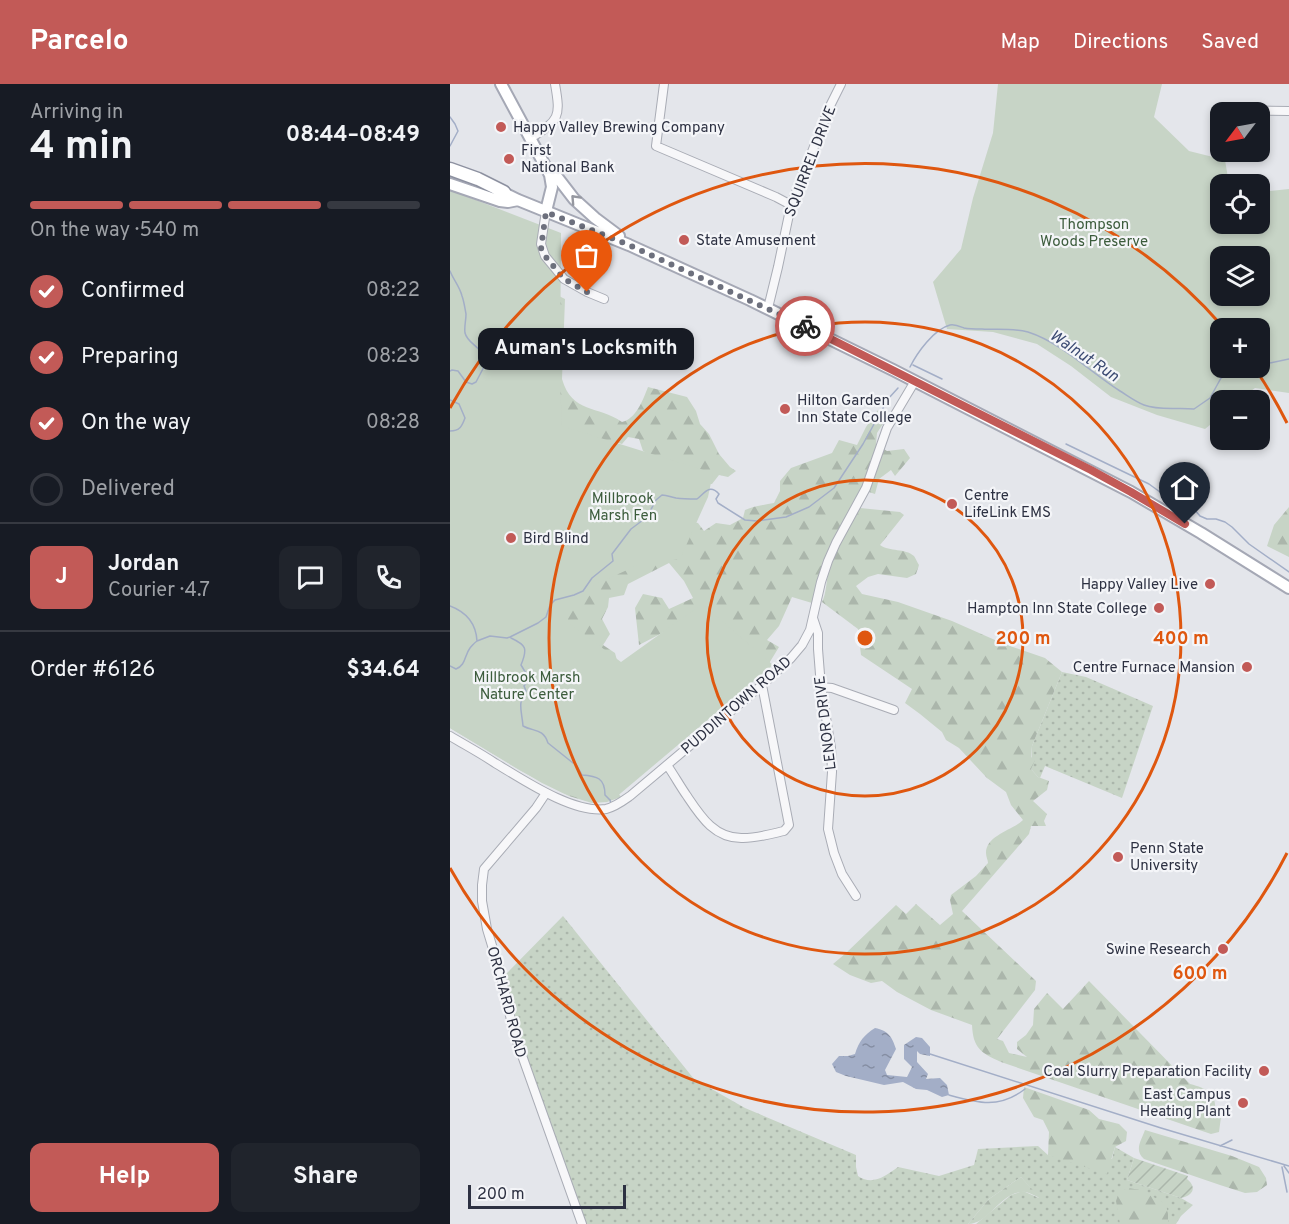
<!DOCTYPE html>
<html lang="en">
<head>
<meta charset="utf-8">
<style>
  body { margin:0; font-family:Overpass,sans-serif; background:#20242c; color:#f1f3f6; height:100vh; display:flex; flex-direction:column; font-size:22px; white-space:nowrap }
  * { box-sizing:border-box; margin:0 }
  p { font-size:20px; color:#9ea1a6 }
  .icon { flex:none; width:33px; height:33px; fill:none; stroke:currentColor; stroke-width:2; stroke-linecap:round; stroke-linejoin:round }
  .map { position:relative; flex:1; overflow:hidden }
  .panel { display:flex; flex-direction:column; background:#171b24; width:450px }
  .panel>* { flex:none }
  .needle { width:39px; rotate:238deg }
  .buttons { position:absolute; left:760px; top:18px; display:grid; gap:12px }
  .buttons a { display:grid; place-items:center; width:60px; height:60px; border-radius:12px; background:#171b24; box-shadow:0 3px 9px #0003; font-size:30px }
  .scale { position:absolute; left:18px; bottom:15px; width:158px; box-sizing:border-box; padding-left:6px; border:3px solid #2d3142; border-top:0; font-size:16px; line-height:21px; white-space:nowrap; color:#2d3142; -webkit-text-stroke:4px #f4f5f8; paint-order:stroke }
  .pin { position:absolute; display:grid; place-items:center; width:51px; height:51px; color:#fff; margin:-62px -26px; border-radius:50% 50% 50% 0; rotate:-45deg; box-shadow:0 0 6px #0007 }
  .pin .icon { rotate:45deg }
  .courier { position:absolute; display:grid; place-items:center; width:60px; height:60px; margin:-30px; border:4px solid #c25a57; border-radius:50%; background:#fff; color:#222; box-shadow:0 2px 8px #0007 }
  .bubble { position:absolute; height:42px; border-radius:12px; background:#171b24; box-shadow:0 3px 9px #0003; font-size:20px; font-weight:700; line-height:42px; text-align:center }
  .summary em { font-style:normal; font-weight:700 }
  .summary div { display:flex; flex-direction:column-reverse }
  .summary { display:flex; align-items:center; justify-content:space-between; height:102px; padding:0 30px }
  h1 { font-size:39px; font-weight:700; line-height:45px }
  .bar { display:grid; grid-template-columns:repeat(4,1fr); gap:9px 6px; align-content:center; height:72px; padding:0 30px }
  .bar i { height:8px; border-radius:4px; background:#363941 }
  .bar .on { background:#c25a57 }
  .bar p { grid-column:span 4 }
  .line { display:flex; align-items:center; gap:15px; padding:0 30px; border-top:2px solid #363941 }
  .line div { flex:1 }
  .round { display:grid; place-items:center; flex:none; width:63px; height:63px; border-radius:12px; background:#20242c }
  ol { padding:0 30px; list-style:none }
  li { display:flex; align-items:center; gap:18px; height:66px }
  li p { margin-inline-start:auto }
  li .icon { padding:6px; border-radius:50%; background:#c25a57; color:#fff; stroke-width:4 }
  li:last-child { color:#9ea1a6 }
  li i { width:33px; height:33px; border:3px solid #363941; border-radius:50% }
  .cta { display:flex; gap:12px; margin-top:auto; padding:12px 30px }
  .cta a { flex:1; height:69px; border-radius:12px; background:#c25a57; color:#fff; font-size:24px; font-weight:700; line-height:69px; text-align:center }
  .cta a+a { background:#20242c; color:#f1f3f6 }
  header { display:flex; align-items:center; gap:36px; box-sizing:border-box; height:84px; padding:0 30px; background:#c25a57; color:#fff }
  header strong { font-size:28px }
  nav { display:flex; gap:33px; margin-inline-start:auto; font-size:21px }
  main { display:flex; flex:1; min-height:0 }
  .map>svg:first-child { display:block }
  .grass { fill:url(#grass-dots) }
  .forest { fill:url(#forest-firs) }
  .park { fill:#c7d4c6; fill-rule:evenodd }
  .garden { fill:url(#garden-furrows) }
  .water { fill:url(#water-ripples) }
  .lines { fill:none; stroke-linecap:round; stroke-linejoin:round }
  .stream { stroke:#a3aec7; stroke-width:1.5 }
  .minor-casing { stroke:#a9acb5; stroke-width:10 }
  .major-casing { stroke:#a5a8b5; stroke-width:14 }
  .highway-casing { stroke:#8d91a0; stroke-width:15 }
  .minor { stroke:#f7f7f9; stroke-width:8 }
  .major { stroke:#fff; stroke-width:10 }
  .highway { stroke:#fff; stroke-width:12 }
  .oneway { stroke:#9698a0 }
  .done { stroke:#6d707d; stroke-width:6; stroke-dasharray:0 10.8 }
  .route { stroke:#c25a57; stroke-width:8 }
  .ring { fill:none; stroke:#df570f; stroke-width:3 }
  .poi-dot { fill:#c25a57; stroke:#f4f5f8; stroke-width:2 }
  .labels { text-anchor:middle; stroke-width:4.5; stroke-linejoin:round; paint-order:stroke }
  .poi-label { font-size:15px; fill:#2d3142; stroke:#f4f5f8; text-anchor:start }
  .street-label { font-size:15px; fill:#2d3142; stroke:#f4f5f8 }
  .park-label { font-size:15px; fill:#3c5c3c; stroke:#f4f5f8 }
  .water-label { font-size:16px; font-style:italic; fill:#3b4a72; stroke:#f4f5f8 }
  .centre { fill:#df570f; stroke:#f4f5f8; stroke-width:3 }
  .ring-label { font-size:18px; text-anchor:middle; font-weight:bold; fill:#df570f; stroke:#f4f5f8; stroke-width:4.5; stroke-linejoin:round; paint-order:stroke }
</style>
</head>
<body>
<header>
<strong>Parcelo</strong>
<nav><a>Map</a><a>Directions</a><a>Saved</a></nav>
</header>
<main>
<section class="panel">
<div class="summary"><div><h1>4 min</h1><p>Arriving in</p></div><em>08:44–08:49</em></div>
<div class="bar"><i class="on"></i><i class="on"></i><i class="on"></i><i></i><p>On the way · 540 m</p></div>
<ol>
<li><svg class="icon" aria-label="check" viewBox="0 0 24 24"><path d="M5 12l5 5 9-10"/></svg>Confirmed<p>08:22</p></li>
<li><svg class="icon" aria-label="check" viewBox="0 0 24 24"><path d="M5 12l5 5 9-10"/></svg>Preparing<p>08:23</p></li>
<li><svg class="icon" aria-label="check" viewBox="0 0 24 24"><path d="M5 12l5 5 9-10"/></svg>On the way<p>08:28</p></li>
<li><i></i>Delivered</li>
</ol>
<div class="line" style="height:108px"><b class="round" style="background:#c25a57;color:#fff">J</b><div><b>Jordan</b><p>Courier · 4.7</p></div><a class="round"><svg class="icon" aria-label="chat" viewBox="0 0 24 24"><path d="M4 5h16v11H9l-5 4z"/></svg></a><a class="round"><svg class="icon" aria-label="phone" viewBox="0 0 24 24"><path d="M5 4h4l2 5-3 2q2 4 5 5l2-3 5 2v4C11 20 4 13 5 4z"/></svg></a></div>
<div class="line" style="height:78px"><div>Order #6126</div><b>$34.64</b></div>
<div class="cta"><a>Help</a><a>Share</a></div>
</section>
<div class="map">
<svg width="839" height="1140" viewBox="0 0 839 1140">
  <defs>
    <pattern id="grass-dots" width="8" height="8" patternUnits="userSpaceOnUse" patternTransform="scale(1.5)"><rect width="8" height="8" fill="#c7d4c6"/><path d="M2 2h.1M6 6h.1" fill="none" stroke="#abb6ab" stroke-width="1.8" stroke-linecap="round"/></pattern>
    <pattern id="forest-firs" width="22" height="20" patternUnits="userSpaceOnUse" patternTransform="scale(1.5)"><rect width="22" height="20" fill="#c7d4c6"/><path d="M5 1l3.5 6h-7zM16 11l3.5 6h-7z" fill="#abb6ab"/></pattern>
    <pattern id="garden-furrows" width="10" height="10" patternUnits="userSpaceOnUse" patternTransform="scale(1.5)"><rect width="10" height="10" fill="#c7d4c6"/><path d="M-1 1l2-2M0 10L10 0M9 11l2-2" fill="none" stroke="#abb6ab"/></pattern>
    <pattern id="water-ripples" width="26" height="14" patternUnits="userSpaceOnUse" patternTransform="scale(1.5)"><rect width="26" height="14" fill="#a3aec7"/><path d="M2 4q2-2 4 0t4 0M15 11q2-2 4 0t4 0" fill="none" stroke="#858ea3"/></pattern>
  </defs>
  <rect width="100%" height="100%" fill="#e4e6eb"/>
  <path class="grass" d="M612 588 636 593 703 622 672 714 595 682 590 694 588 693 581 685 582 662Z
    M113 832 244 995 295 1024 406 1071V1083L408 1092C423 1102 435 1092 448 1083L489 1092 524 1081 528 1065 588 1062 598 1071 662 1075 665 1063 684 1074 677 1096 731 1114 743 1121 731 1132 726 1140H526L561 1111 573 1107 589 1114 571 1093 539 1115 518 1140H132L47 894 55 891Z"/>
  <path class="forest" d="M0 187 105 210 115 215 112 295C122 330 148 321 172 338 186 335 193 316 198 303L237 313 246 327 250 340 259 350 269 370 280 383 286 387 278 393 269 391 262 400H251L193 367 189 355 178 353 172 360 165 358 154 367 122 366Z
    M428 326 438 332 427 349 426 360 437 367 454 365 460 374 445 392 441 386 429 395 425 410 413 406C389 440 372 478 362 519L342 513 329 542 317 556 329 563 315 586 247 531 189 561 185 524 193 510 212 514 219 525 243 514 234 497 219 479 178 500 174 511 159 514 158 523 152 535 160 550 153 561 165 569 168 580 158 695 171 713 157 718 142 719 119 712 92 699 0 644V586L103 513 238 437 248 439 254 447 266 439 280 441 293 434 295 426C304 422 314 421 324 419L330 407V397L341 384 382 369 389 356 407 361 416 343Z
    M839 423V473L817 462 824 441Z
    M410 424 450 428 454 431 430 461C440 468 455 464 464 472 466 475 467 478 469 481L466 490 457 494 428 490 418 493 406 502 412 510 448 518 502 537 554 560 595 574 612 588 582 662 581 673 585 676 581 685 588 693 599 697 597 706 583 717 597 730 594 737 596 742H581L579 750 512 827 586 897 585 906 547 955 553 957 559 969 577 973 567 965V958L576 951 583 941 584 925 597 909 613 925 639 897 740 1000C759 1005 767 1009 765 1030L771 1033 769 1048 761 1050 551 978C531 969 523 964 522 941L481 926 447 908 432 897 421 899 400 891 383 880 396 869 446 821 456 830 466 820 490 841 503 830 500 816 501 811 526 792 538 779C538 776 536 773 536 769 536 751 563 746 573 736L561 721 556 708 537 694 509 664 496 656 492 648 470 630 455 619 462 605 411 571 408 545 372 518C377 508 376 496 379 485 385 464 400 443 410 424Z
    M574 1003 639 1026 649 1035 669 1040 677 1048 676 1057 665 1063 657 1090 598 1071 599 1048 593 1036 584 1033 573 1014Z
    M695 1046 782 1072 809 1083 816 1094 817 1101 807 1108 795 1109 770 1101 694 1075C684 1066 691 1057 695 1046Z
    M571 1093 590 1114C585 1112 577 1107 572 1108 550 1109 539 1140 518 1140L539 1115Z
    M678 1104 691 1106 716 1120 718 1130V1140H670L666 1117 669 1108Z"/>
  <path class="park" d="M548 0H712L704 33 739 67 775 76 779 100H771V140H810V108L839 105V309L805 304 789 316H771V332L755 345 707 331 661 313 621 282 587 260 543 248 497 245 483 198 511 165 523 114 543 49ZM771 172H810V212H771ZM771 244H810V284H771Z
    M0 106 111 149 110 298 112 342 263 389 258 413 230 475 188 481 118 513V538L171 578 252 520 323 581 165 714 149 718 137 717 113 709 71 687 0 644Z"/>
  <path class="garden" d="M684 1074 738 1092 737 1095C748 1104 742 1112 731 1114L677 1096Z"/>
  <path class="water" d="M425 944C439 947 442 953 446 965L435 986 437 991 457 993 462 983 454 975V961L466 953 472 954 480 963V972L470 970 467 967V978L478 990 476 995 490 994 497 1001 499 1011 492 1013 477 1006 466 1005 453 998 434 1001 396 992 386 988 382 980 389 972H398L405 970C409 957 414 951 425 944Z"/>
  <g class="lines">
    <path class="stream" d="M0 33 5 40 8 47 0 62
      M0 187C3 195 10 203 12 212 14 217 15 225 16 230 16 237 14 243 15 249 18 261 33 262 36 279L26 298 22 300 16 298 8 287 2 286 0 287
      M463 281 492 295
      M810 281 839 275
      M460 283C467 269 484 245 500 241 505 240 509 242 514 244 519 245 526 245 532 245 547 246 562 244 578 248 612 259 640 288 670 307 678 312 686 318 694 321 710 327 728 323 744 325L760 314 771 294 785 285 795 284
      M0 316 9 320 15 334C12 342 10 347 0 347
      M616 360 699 400 710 408 737 417 750 432 757 435H766L775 438 782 443 799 460 839 488
      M0 522C16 528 26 540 27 557 24 559 22 562 20 564 14 572 16 581 6 585L0 582
      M61 554C76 561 78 564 71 581L77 591 78 596 74 602 76 607C67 619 72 628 73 642 84 648 93 644 98 659L123 679
      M27 557 40 552 57 554 60 553 88 539 96 533 100 521 105 516 124 511 133 507 142 494 163 477 162 470 181 445 197 433 206 416 212 411C217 411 221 413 226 414 233 415 240 415 247 415 254 410 259 399 269 410L266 415 268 419 295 436 307 437 336 433 359 423 384 404 413 360 438 315 448 304
      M127 682 132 691C147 692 155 694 155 711L160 716 161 720
      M480 970 711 1044 839 1082
      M499 1011C528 1019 549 1025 575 1005
      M770 1062 782 1056
      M834 1082 839 1089
      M832 1083 837 1108"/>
    <g class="minor-casing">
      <path id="minor" d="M214 0 206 62 326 113 341 121
        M772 26 839 27
        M81 54C109 36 111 34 105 0
        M96 127 91 160 95 172 114 195 137 208 154 215
        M318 224 328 183 341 121 380 22 391 0
        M363 534 368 549V565L371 603 381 664 382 688 378 745 384 769 392 790 406 812
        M371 603 382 604 444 626
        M0 652C15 661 30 669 45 679 72 695 123 730 156 725 165 723 173 717 180 712L312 601 341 574 352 561 360 546 371 498 378 477 386 459 416 404 437 344 465 297
        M217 681C224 691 230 702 237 712 251 733 265 755 293 754 307 754 321 750 334 747L339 741 312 601
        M96 709 86 724 34 785 32 801V817L37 845 50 888 64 949 132 1140"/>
    </g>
    <g class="major-casing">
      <path id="major" d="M51 0 100 91 102 103 96 127
        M104 89 124 115 145 134 169 152
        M0 100 50 117 58 118 68 116
        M46 105 68 116 179 161 300 216 443 286 681 408 751 449 839 504"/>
    </g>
    <g class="highway-casing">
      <path id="highway" d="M0 85 28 95 54 108"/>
    </g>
    <use href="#minor" class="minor"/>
    <use href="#major" class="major"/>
    <use href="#highway" class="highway"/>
  </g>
  <defs><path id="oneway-chevron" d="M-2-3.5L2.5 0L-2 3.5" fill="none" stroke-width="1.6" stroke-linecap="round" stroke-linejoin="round" transform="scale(1.5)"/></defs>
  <use class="oneway" href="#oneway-chevron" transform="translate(125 115) rotate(-133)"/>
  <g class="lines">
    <path class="done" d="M137 208 114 195 95 172 91 164 96 128 179 161 355 242"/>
    <path class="route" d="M355 242 641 386 681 408 735 440"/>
  </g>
  <g class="ring">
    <circle cx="415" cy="554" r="158"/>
    <circle cx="415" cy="554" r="316"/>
    <path d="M837 769A474 474 0 0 1 0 784M0 324A474 474 0 0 1 773 243M806 286A474 474 0 0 1 837 339"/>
  </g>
  <g class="poi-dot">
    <circle cx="51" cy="43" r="6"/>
    <circle cx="59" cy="75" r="6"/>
    <circle cx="234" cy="156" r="6"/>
    <circle cx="335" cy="325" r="6"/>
    <circle cx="502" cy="420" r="6"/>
    <circle cx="61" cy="454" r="6"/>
    <circle cx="760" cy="500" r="6"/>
    <circle cx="709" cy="524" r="6"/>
    <circle cx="797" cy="583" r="6"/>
    <circle cx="668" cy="773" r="6"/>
    <circle cx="773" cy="865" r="6"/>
    <circle cx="814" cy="987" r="6"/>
    <circle cx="793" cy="1019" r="6"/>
  </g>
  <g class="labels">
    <g class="poi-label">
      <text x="63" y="48">Happy Valley Brewing Company</text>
      <text x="71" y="71">First<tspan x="71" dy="17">National Bank</tspan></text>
      <text x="246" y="161">State Amusement</text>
      <text x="347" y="321">Hilton Garden<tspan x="347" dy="17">Inn State College</tspan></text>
      <text x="514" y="416">Centre<tspan x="514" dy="17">LifeLink EMS</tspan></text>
      <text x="73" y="459">Bird Blind</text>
      <text x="748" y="505" text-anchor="end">Happy Valley Live</text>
      <text x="697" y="529" text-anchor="end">Hampton Inn State College</text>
      <text x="785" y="588" text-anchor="end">Centre Furnace Mansion</text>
      <text x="680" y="769">Penn State<tspan x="680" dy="17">University</tspan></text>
      <text x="761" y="870" text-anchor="end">Swine Research</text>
      <text x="802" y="992" text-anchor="end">Coal Slurry Preparation Facility</text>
      <text x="781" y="1015" text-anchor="end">East Campus<tspan x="781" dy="17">Heating Plant</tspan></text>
    </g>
    <g class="street-label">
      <text transform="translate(360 77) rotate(-69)" y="5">SQUIRREL DRIVE</text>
      <text transform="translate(286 621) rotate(-41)" y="5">PUDDINTOWN ROAD</text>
      <text transform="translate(375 639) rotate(-97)" y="5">LENOR DRIVE</text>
      <text transform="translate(57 918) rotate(75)" y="5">ORCHARD ROAD</text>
    </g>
    <g class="park-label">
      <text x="644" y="145">Thompson<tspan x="644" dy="17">Woods Preserve</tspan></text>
      <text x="173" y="419">Millbrook<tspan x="173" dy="17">Marsh Fen</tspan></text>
      <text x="77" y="598">Millbrook Marsh<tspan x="77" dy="17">Nature Center</tspan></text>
    </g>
    <g class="water-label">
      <text transform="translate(635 271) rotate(34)" y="6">Walnut Run</text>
    </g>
  </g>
  <circle cx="415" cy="554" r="9" class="centre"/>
  <g class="ring-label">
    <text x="573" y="560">200 m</text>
    <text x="731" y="560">400 m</text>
    <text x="750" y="895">600 m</text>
  </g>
</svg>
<div class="buttons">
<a><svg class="needle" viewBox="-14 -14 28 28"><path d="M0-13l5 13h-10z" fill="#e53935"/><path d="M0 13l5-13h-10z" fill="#9ea1a6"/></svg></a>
<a><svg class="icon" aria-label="locate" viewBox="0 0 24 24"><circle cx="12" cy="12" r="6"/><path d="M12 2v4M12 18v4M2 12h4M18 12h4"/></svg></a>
<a><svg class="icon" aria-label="layers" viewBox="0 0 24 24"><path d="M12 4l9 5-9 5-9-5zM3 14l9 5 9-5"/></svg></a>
<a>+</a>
<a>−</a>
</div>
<div class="scale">200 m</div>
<div class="pin" style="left:137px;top:208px;background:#ea580c"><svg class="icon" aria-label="bag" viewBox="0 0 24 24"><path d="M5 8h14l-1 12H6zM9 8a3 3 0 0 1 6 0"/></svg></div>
<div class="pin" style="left:735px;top:440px;background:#1f2937"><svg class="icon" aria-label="home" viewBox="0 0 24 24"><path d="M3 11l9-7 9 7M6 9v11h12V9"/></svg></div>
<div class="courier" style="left:355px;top:242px"><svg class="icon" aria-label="bike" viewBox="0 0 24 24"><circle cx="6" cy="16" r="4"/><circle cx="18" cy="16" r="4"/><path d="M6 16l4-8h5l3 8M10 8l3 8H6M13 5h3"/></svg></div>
<div class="bubble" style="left:28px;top:244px;width:216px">Auman's Locksmith</div>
</div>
</main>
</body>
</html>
